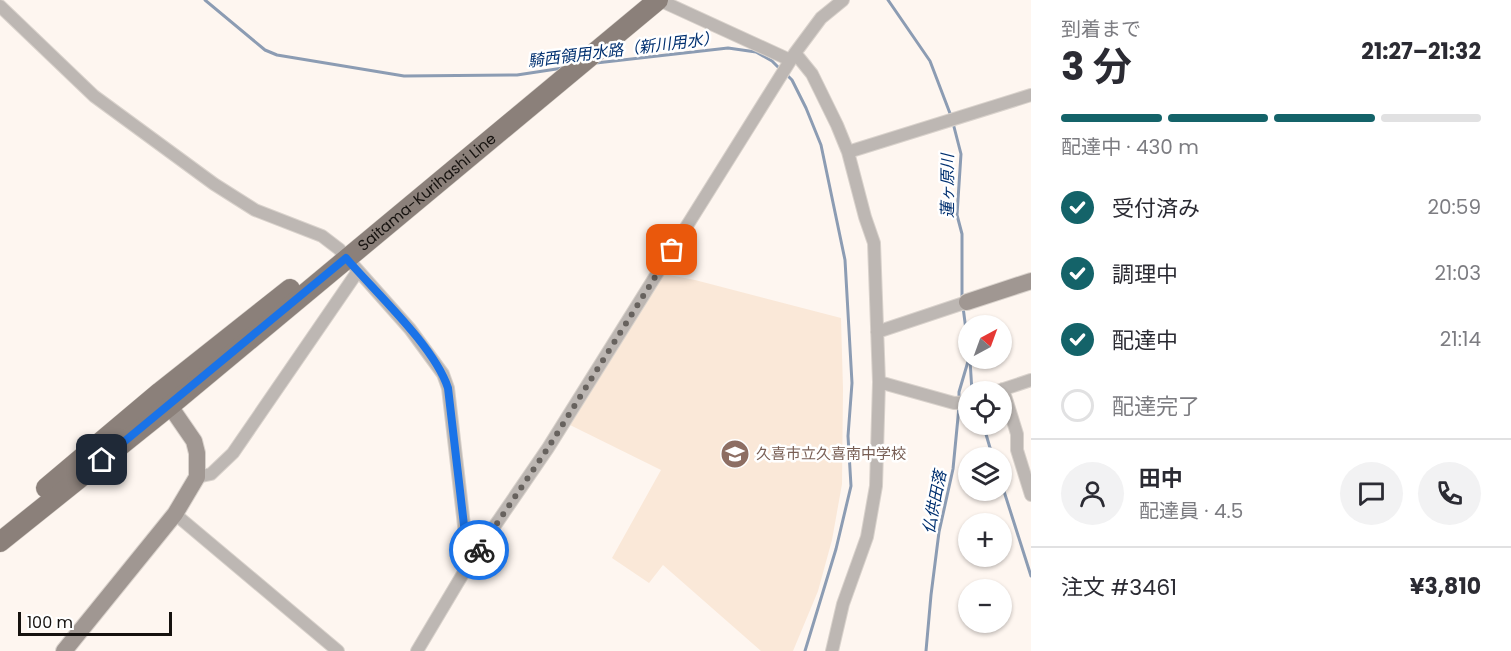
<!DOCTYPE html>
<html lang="ja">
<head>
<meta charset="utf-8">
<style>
  body { margin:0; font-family:Poppins,"Noto Sans JP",sans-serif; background:#f2f2f3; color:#2b2b33; height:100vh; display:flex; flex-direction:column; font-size:22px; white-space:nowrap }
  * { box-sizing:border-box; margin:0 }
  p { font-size:20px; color:#7c7c81 }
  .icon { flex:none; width:33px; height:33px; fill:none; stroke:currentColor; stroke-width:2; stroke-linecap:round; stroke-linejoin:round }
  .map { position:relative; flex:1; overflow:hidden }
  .drawer { display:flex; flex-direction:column; background:#fff; width:480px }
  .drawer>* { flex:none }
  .needle { width:39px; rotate:41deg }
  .buttons { position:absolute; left:958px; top:315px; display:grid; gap:12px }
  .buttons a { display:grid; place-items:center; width:54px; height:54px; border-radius:50%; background:#fff; box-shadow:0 2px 4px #0004; font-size:30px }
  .scale { position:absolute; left:18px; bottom:15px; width:154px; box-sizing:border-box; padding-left:6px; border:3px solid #16120f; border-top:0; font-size:16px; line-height:21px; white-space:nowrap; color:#16120f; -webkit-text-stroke:4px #fff; paint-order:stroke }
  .pin { position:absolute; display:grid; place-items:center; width:51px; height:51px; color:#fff; margin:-26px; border-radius:12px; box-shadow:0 3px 9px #0006 }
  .courier { position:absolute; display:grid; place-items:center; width:60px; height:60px; margin:-30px; border:4px solid #1a73e8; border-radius:50%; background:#fff; color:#222; box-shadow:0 2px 8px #0007 }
  .overview em { font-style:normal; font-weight:700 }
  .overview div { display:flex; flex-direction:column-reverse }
  .overview { display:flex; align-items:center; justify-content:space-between; height:102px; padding:0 30px }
  h1 { font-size:39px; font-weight:700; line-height:45px }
  .bar { display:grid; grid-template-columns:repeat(4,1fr); gap:9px 6px; align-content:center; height:72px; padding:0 30px }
  .bar i { height:8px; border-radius:4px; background:#e1e1e2 }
  .bar .current { background:#146369 }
  .bar p { grid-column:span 4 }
  .line { display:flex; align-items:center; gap:15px; padding:0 30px; border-top:2px solid #e1e1e2 }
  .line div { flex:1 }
  .round { display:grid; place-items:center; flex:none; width:63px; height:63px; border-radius:32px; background:#f2f2f3 }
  ol { padding:0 30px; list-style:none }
  li { display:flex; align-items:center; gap:18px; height:66px }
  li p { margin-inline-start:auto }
  li .icon { padding:6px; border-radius:50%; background:#146369; color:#fff; stroke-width:4 }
  li:last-child { color:#7c7c81 }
  li i { width:33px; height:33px; border:3px solid #e1e1e2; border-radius:50% }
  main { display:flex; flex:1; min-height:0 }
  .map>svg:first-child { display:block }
  .built { fill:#fae8d8 }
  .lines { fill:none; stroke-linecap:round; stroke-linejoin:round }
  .stream { stroke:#8c9cb3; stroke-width:3 }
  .street-casing { stroke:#d9d2cc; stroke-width:14 }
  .secondary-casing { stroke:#d9d2cc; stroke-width:18 }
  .primary-casing { stroke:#d9d2cc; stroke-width:21 }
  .street { stroke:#bdb7b3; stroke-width:12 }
  .secondary { stroke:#a09792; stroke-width:16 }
  .primary { stroke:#8b807a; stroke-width:20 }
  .done { stroke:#67625e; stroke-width:6; stroke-dasharray:0 10.8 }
  .route { stroke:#1a73e8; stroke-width:8 }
  .labels { text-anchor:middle; stroke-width:5; stroke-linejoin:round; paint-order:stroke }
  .street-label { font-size:15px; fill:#16120f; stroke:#fff }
  .education-label { font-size:15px; fill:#785e54; stroke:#fff; text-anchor:start }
  .water-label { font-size:16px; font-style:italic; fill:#013070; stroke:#fff }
</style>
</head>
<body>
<main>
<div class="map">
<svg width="1031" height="651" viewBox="0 0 1031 651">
  <rect width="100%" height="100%" fill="#fef6f0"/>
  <path class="built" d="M664 274 695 280 841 318 843 389 842 484 832 540 818 591 793 651H761L663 565 649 583 612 558 661 470 570 425Z"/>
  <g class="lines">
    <path class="stream" d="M205 0 265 50 277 55 404 76 517 75 563 68
      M888 0 930 61 951 116
      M596 63 728 48 756 52 772 61 781 70
      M786 74 792 80 806 108 821 145 845 260 852 383 848 436 851 486 836 549 805 651
      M953 123 961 154 957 215 962 234V297
      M963 307 969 353
      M970 360 972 392
      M959 400V392L969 358
      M983 424 993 458
      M1002 485 1031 576
      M926 651 931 595 939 532 953 469 959 407"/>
    <g class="street-casing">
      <path id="street" d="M659 0 790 60
        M0 6 94 96 214 184 255 210 322 236 339 249 410 329 443 374 448 388 467 551 470 562
        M795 53 812 74 837 125 848 152 865 217 874 243 879 382 876 486 867 537 843 604 832 651
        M848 152 1031 95
        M877 332 967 302
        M879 382 954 403 969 402
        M1003 389 1017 434V450L1031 495
        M998 391 1031 380
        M197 477 211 474 233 453 358 271
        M175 514 338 651
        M417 651 470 562 548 448 795 53 821 18 843 0"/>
    </g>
    <g class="secondary-casing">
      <path id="secondary" d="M967 302 1031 281
        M64 651 175 514 197 477V453L194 441 163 396"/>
    </g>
    <g class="primary-casing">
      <g id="primary">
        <path d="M46 488 160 392 290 289"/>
        <path id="s1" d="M0 542 171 405 658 0"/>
      </g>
    </g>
    <use href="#street" class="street"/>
    <use href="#secondary" class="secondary"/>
    <use href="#primary" class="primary"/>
  </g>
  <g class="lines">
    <path class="done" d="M479 550 548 448 672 250"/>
    <path class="route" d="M102 460 346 258C376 293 434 346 448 388L467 551 470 562 479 550"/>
  </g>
  <defs>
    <g id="school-disc" transform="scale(1.5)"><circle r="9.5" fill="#8d6e63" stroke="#fff"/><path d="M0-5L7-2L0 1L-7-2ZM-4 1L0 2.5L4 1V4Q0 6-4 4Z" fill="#fff"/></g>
  </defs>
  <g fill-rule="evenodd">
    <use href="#school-disc" x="735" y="454"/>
  </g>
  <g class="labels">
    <g class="street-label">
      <text dy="5" stroke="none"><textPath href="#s1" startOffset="552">Saitama-Kurihashi Line</textPath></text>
    </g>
    <g class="education-label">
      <text x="756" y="459">久喜市立久喜南中学校</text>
    </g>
    <g class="water-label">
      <text transform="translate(623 49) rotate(-7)" y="6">騎西領用水路（新川用水）</text>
      <text transform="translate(947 186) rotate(-90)" y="6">蓮ヶ原川</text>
      <text transform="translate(934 502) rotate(-79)" y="6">仏供田落</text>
    </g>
  </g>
</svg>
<div class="buttons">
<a><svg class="needle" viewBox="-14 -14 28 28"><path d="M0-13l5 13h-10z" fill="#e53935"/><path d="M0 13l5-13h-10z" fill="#7c7c81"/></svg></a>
<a><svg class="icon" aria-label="locate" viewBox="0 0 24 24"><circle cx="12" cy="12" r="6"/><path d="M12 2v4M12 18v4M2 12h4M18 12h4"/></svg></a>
<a><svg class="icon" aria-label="layers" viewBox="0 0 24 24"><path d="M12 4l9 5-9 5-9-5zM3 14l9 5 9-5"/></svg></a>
<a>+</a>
<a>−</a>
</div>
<div class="scale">100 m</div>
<div class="pin" style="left:672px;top:250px;background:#ea580c"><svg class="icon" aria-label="bag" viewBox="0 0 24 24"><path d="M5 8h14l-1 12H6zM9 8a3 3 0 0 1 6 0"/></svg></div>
<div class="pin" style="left:102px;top:460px;background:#1f2937"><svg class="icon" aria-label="home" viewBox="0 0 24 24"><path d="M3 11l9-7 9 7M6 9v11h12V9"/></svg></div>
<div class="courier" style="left:479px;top:550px"><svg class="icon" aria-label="bike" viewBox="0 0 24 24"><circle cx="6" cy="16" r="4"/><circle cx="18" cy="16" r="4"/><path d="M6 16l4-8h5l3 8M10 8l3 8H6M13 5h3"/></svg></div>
</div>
<section class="drawer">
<div class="overview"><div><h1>3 分</h1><p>到着まで</p></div><em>21:27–21:32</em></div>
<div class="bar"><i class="current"></i><i class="current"></i><i class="current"></i><i></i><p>配達中 · 430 m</p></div>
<ol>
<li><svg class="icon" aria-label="check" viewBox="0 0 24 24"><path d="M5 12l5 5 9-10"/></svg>受付済み<p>20:59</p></li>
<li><svg class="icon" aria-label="check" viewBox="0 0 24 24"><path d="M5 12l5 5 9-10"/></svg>調理中<p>21:03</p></li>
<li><svg class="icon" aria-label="check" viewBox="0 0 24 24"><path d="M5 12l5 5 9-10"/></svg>配達中<p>21:14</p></li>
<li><i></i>配達完了</li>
</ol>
<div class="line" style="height:108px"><a class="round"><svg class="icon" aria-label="person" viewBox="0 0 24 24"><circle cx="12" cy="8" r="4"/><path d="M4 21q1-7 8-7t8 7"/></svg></a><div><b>田中</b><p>配達員 · 4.5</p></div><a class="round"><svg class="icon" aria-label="chat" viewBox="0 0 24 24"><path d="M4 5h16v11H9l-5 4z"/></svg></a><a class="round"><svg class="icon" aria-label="phone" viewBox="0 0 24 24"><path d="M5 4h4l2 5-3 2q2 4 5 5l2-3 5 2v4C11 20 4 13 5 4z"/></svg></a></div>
<div class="line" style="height:78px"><div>注文 #3461</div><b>¥3,810</b></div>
</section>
</main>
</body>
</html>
